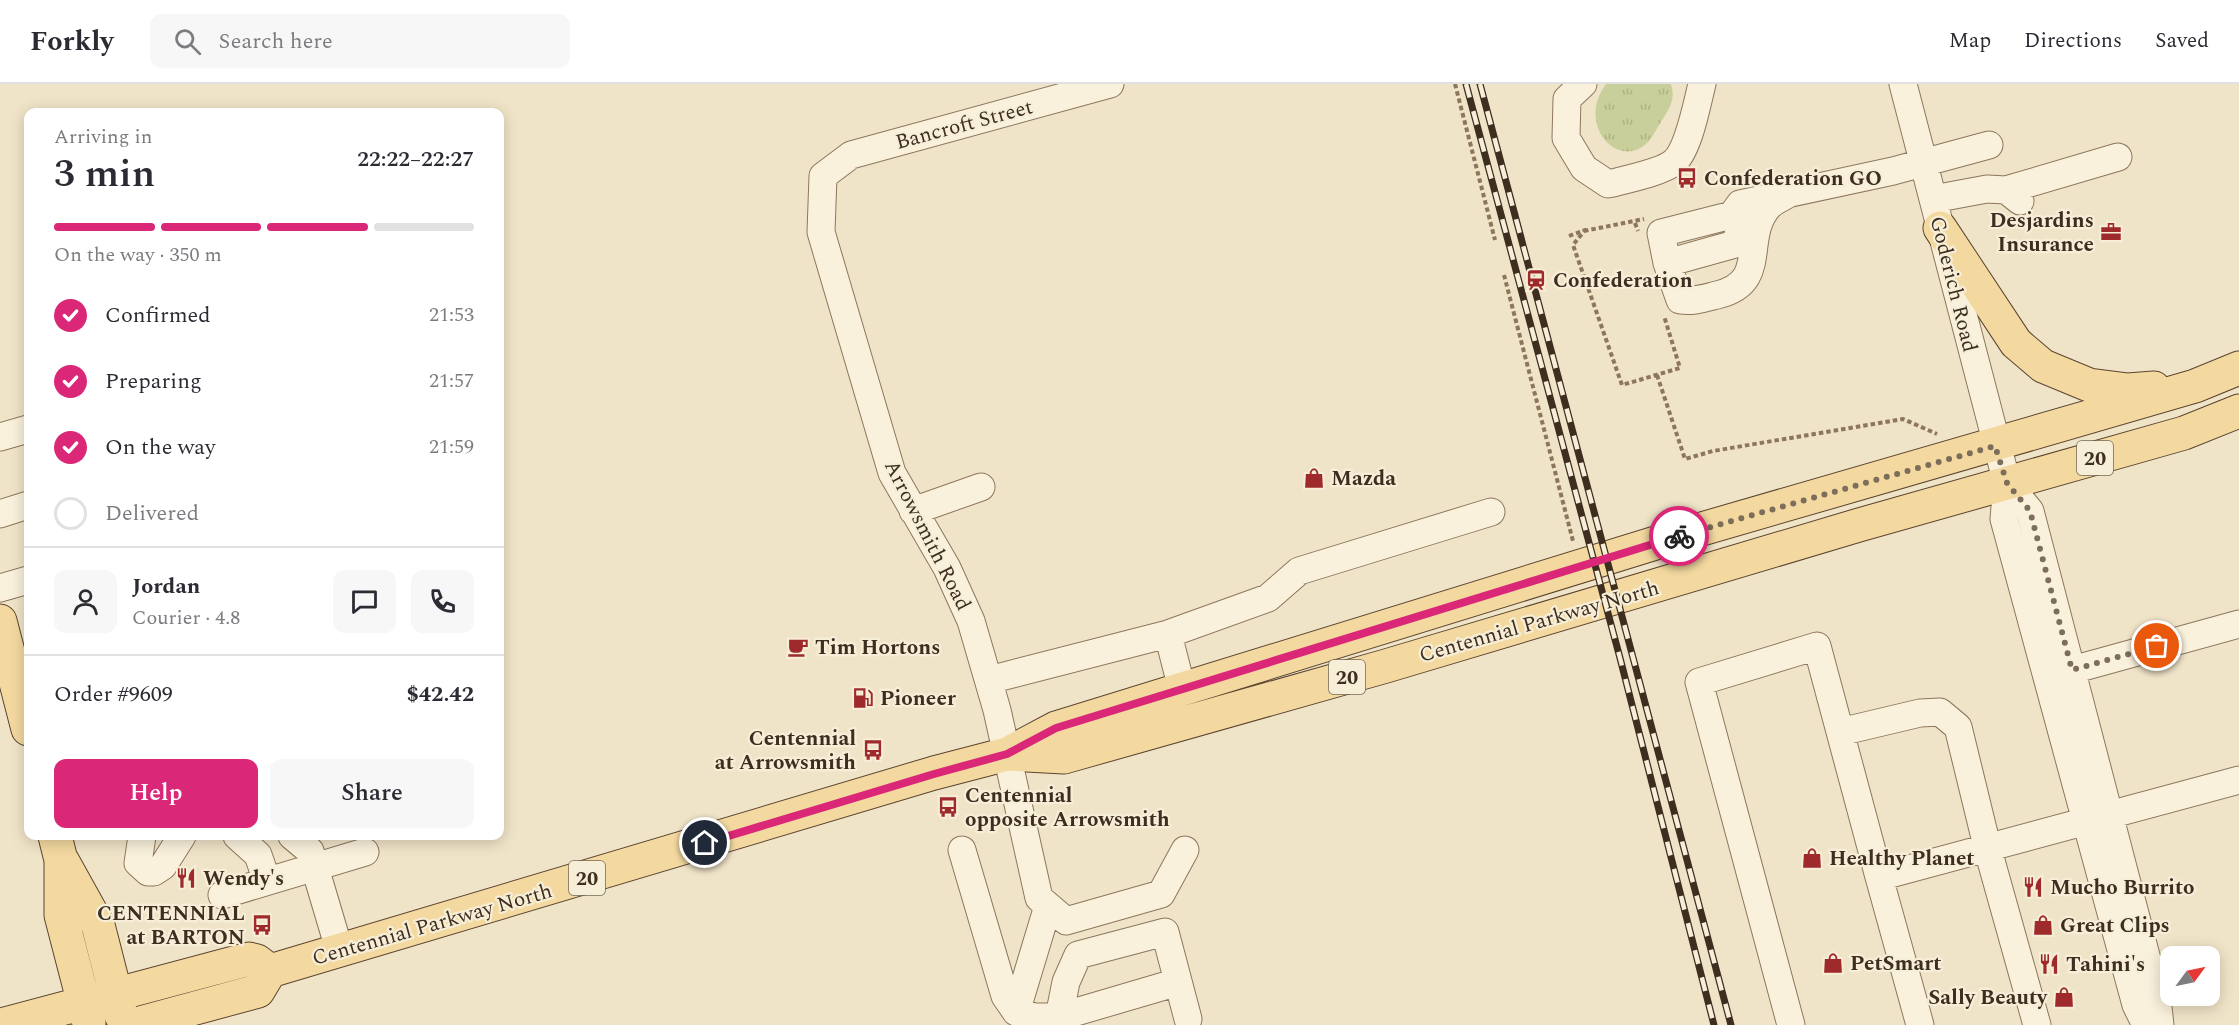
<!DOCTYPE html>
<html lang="en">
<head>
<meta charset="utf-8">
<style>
  body { margin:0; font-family:Spectral,serif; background:#f7f7f7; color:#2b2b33; height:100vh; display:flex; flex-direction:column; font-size:22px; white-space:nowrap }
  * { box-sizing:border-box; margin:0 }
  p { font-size:20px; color:#7c7c81 }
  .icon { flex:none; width:33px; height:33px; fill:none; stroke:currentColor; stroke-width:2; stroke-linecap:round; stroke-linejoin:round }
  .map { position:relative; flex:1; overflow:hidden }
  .sheet { position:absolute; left:24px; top:24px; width:480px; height:732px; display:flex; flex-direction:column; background:#fff; border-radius:12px; box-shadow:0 3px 15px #0003 }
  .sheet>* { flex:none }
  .needle { width:39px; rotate:57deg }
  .fabs { position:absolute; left:2160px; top:862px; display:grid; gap:12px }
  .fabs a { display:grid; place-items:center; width:60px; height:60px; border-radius:12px; background:#fff; box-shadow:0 3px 15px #0003; font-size:30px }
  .pin { position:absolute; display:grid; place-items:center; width:51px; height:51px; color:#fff; margin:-26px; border:3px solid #fff; border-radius:50%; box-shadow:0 2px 6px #0007 }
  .courier { position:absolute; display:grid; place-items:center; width:60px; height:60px; margin:-30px; border:4px solid #db2777; border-radius:50%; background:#fff; color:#222; box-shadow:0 2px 8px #0007 }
  .summary em { font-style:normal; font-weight:600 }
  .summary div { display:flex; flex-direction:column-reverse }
  .summary { display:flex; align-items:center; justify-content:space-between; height:102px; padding:0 30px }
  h1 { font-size:39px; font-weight:600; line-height:45px }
  .bar { display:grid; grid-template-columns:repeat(4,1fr); gap:9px 6px; align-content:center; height:72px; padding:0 30px }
  .bar i { height:8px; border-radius:4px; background:#e1e1e2 }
  .bar .active { background:#db2777 }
  .bar p { grid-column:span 4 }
  .line { display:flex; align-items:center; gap:15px; padding:0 30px; border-top:2px solid #e1e1e2 }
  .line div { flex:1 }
  .round { display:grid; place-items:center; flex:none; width:63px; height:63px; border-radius:12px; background:#f7f7f7 }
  ol { padding:0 30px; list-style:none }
  li { display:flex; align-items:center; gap:18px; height:66px }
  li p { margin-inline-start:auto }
  li .icon { padding:6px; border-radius:50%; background:#db2777; color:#fff; stroke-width:4 }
  li:last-child { color:#7c7c81 }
  li i { width:33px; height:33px; border:3px solid #e1e1e2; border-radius:50% }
  .primary-button { display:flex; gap:12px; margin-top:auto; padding:12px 30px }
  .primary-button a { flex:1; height:69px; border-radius:12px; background:#db2777; color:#fff; font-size:24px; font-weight:600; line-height:69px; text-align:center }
  .primary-button a+a { background:#f7f7f7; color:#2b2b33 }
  header { display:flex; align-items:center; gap:36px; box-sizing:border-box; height:84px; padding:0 30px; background:#fff; border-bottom:2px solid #e1e1e2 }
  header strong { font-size:28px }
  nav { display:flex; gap:33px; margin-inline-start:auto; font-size:21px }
  .search { width:420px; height:54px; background:#f7f7f7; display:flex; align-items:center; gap:15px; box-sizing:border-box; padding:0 21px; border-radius:12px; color:#7c7c81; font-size:22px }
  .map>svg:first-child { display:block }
  .grass { fill:url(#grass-tufts) }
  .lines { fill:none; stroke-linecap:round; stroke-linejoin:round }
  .minor-casing { stroke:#8d765c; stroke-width:29 }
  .major-casing { stroke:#5b4430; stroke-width:35 }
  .path { stroke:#8d765c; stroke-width:4; stroke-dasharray:4.5 3; stroke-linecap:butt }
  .minor { stroke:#faf1dc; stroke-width:27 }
  .major { stroke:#f3d9a0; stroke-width:33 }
  .rail-casing { stroke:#3d2e20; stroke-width:7 }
  .rail { stroke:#f7eed8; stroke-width:4.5; stroke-dasharray:14; stroke-linecap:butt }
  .done { stroke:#7c6e5b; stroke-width:6; stroke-dasharray:0 10.8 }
  .route { stroke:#db2777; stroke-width:8 }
  .labels { text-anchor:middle; stroke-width:4.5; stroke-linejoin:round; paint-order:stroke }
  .shield { fill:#f7eed8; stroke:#756857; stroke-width:1.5 }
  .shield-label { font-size:20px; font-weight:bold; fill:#3d2e20 }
  .street-label { font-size:21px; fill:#3d2e20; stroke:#f7eed8 }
  .poi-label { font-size:21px; font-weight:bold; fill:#3d2e20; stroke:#f7eed8; text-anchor:start }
</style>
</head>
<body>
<header>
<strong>Forkly</strong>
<div class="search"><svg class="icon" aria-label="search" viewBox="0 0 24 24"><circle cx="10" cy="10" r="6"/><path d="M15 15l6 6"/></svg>Search here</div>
<nav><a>Map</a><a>Directions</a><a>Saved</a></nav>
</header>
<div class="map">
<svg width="2239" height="941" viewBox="0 0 2239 941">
  <defs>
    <pattern id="grass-tufts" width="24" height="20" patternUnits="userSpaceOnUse" patternTransform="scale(1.5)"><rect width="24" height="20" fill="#c9cf9b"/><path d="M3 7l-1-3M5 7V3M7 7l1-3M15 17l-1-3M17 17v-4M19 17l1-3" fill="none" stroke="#aeb285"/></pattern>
  </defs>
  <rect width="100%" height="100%" fill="#f0e4c8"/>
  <path class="grass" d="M1606 0H1671C1676 16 1669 25 1661 38 1657 44 1653 52 1649 57 1620 89 1575 41 1606 0Z"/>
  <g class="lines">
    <g class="minor-casing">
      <path id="minor" d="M1110 0 851 71 823 92 821 148 892 389 947 484 971 537 997 626 1039 814 1066 837 1161 810 1185 766
        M1583 0 1567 15 1566 54 1584 84 1608 100C1624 96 1663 88 1674 78 1689 65 1697 19 1702 0
        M1903 0 2007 399 2004 435 2136 921 2146 941
        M2006 106 2118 73
        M1793 107C1786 112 1775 116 1769 122 1740 154 1771 198 1717 211 1705 214 1693 218 1680 216L1667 179 1661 149 1732 131 1740 120 1893 87 1989 61
        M1933 115 1987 105 2006 106 2020 117
        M1667 179 1735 160 1747 125
        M0 353 28 345
        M2007 399 2030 427 2157 914 2160 941
        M913 427 981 403
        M0 430 28 421
        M0 504 28 496
        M1168 550 1182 605
        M2072 586 2239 540
        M989 596 1168 550 1268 514 1299 487 1491 428
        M1840 648 1920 629 1940 628 1958 643 1988 766 2037 941
        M142 752 138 779 148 788H154L163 782 182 752
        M237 752 258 771 267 797
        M292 752 310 767 340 868
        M962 766 1005 912 1016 928
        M222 811 365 768
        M1048 822 1016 928 1035 933H1059L1066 898 1078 871 1165 848 1188 935
        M1059 933 1178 898
        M1791 941 1699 598 1817 562 1879 793
        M1920 941 1879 793 2239 696"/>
    </g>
    <g class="major-casing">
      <path id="major" d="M1940 144 2016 259 2043 282 2089 301 2128 306 2154 304
        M0 537 28 645
        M1007 670 1064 673 1386 582 1859 441 2184 349 2239 327
        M55 752 61 776V831L89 939
        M63 778 98 841 121 931
        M1 941 249 875 257 877 270 887
        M133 941 258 907 270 887 934 689 1007 670 1056 644 1082 636 1688 449 2195 302 2239 284"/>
    </g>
    <path class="path" d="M1455 0 1495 156
      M1635 139 1638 147
      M1584 147 1644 135
      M1569 152 1585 146 1573 161 1622 301 1680 284 1664 232
      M1504 191 1573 457
      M1657 291 1685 375 1713 367 1903 335 1937 350"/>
    <use href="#minor" class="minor"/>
    <use href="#major" class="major"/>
    <g class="rail-casing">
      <path id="rail" d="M1466 0 1620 574 1714 941
        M1480 0 1731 941"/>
    </g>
    <use href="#rail" class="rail"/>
  </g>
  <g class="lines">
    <path class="done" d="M1679 452 1995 362 2007 399 2030 427 2072 586 2157 562"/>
    <path class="route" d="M705 759 934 690 1007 670 1056 644 1082 636 1679 452"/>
  </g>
  <defs>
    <g id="bus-bare" transform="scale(1.62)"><path d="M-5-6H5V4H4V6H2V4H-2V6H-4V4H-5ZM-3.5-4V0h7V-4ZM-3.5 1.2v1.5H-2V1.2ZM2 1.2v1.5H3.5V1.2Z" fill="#9e2a2b" stroke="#f7eed8" stroke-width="2.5" paint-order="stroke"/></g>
    <g id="office-bare" transform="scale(1.62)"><path d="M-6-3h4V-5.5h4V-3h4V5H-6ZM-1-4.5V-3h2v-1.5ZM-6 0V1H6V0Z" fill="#9e2a2b" stroke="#f7eed8" stroke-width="2.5" paint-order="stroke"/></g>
    <g id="station-bare" transform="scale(1.62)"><path d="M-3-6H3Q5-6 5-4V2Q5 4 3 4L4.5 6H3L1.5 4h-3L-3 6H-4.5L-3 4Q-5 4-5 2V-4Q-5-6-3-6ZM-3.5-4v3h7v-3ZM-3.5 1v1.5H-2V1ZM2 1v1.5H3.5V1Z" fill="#9e2a2b" stroke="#f7eed8" stroke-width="2.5" paint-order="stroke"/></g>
    <g id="shop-bare" transform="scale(1.62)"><path d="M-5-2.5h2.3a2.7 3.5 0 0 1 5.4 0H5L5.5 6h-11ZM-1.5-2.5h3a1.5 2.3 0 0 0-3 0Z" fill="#9e2a2b" stroke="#f7eed8" stroke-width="2.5" paint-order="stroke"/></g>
    <g id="cafe-bare" transform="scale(1.62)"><path d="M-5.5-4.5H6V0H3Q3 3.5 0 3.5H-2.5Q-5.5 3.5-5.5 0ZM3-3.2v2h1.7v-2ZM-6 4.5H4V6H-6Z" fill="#9e2a2b" stroke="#f7eed8" stroke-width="2.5" paint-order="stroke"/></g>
    <g id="fuel-bare" transform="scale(1.62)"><path d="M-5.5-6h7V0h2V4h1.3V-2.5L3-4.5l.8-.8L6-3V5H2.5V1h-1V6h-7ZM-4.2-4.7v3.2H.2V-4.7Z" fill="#9e2a2b" stroke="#f7eed8" stroke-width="2.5" paint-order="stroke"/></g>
    <g id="restaurant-bare" transform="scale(1.62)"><path d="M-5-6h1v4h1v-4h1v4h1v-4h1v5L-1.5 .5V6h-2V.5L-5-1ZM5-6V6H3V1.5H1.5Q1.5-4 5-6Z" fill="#9e2a2b" stroke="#f7eed8" stroke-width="2.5" paint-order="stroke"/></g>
  </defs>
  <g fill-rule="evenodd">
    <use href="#bus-bare" x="1687" y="94"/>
    <use href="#office-bare" x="2111" y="148"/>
    <use href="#station-bare" x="1536" y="196"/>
    <use href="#shop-bare" x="1314" y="394"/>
    <use href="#cafe-bare" x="798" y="563"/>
    <use href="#fuel-bare" x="863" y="614"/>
    <use href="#bus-bare" x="873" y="666"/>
    <use href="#bus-bare" x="948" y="723"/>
    <use href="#shop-bare" x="1812" y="774"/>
    <use href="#restaurant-bare" x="186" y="794"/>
    <use href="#restaurant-bare" x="2033" y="803"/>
    <use href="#bus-bare" x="262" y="841"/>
    <use href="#shop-bare" x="2043" y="841"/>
    <use href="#shop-bare" x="1833" y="879"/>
    <use href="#restaurant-bare" x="2049" y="880"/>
    <use href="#shop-bare" x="2064" y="913"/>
  </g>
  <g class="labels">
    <g class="shield">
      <rect x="2077" y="357" width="36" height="34" rx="4.5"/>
      <rect x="1329" y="576" width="36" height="34" rx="4.5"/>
      <rect x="569" y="777" width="36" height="34" rx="4.5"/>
    </g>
    <g class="shield-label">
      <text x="2095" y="381">20</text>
      <text x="1347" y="600">20</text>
      <text x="587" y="801">20</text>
    </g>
    <g class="street-label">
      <text transform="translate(964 40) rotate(-15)" y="7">Bancroft Street</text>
      <text transform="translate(1954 200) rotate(76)" y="7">Goderich Road</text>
      <text transform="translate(928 451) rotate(63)" y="7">Arrowsmith Road</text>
      <text transform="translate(1539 537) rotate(-16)" y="7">Centennial Parkway North</text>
      <text transform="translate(432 840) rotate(-16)" y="7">Centennial Parkway North</text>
    </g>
    <g class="poi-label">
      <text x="1704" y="101">Confederation GO</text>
      <text x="2094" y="143" text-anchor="end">Desjardins<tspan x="2094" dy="24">Insurance</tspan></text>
      <text x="1553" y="203">Confederation</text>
      <text x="1331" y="401">Mazda</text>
      <text x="815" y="570">Tim Hortons</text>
      <text x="880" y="621">Pioneer</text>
      <text x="856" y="661" text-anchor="end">Centennial<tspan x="856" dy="24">at Arrowsmith</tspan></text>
      <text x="965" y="718">Centennial<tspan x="965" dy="24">opposite Arrowsmith</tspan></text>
      <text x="1829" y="781">Healthy Planet</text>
      <text x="203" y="801">Wendy's</text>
      <text x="2050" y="810">Mucho Burrito</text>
      <text x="245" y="836" text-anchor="end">CENTENNIAL<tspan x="245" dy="24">at BARTON</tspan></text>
      <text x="2060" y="848">Great Clips</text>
      <text x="1850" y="886">PetSmart</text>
      <text x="2066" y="887">Tahini's</text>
      <text x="2047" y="920" text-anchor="end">Sally Beauty</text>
    </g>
  </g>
</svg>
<div class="fabs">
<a><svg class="needle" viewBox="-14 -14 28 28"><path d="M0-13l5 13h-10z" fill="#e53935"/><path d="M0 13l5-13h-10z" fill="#7c7c81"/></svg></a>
</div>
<div class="pin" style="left:2157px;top:562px;background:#ea580c"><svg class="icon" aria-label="bag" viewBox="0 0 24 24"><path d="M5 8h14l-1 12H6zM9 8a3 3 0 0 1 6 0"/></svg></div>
<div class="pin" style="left:705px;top:759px;background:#1f2937"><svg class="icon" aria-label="home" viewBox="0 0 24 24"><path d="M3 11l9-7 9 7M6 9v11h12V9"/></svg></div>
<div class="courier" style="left:1679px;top:452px"><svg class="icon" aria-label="bike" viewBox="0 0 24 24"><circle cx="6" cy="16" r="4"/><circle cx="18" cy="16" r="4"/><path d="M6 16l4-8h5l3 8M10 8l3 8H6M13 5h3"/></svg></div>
<section class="sheet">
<div class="summary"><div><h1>3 min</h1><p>Arriving in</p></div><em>22:22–22:27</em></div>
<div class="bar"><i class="active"></i><i class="active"></i><i class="active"></i><i></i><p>On the way · 350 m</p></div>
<ol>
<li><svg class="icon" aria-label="check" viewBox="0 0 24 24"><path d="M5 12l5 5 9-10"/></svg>Confirmed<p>21:53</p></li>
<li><svg class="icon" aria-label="check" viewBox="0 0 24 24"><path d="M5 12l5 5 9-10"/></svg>Preparing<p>21:57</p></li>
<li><svg class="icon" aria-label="check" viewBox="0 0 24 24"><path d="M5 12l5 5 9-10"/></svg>On the way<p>21:59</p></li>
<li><i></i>Delivered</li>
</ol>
<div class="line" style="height:108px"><a class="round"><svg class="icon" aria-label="person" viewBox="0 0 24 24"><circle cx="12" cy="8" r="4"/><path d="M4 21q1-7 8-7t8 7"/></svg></a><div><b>Jordan</b><p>Courier · 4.8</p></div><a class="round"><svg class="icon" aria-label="chat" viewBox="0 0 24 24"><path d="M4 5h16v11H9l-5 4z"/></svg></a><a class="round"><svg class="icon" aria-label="phone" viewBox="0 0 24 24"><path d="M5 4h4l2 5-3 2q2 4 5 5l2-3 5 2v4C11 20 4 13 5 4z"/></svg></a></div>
<div class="line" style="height:78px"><div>Order #9609</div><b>$42.42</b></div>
<div class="primary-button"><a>Help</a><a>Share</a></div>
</section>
</div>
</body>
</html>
